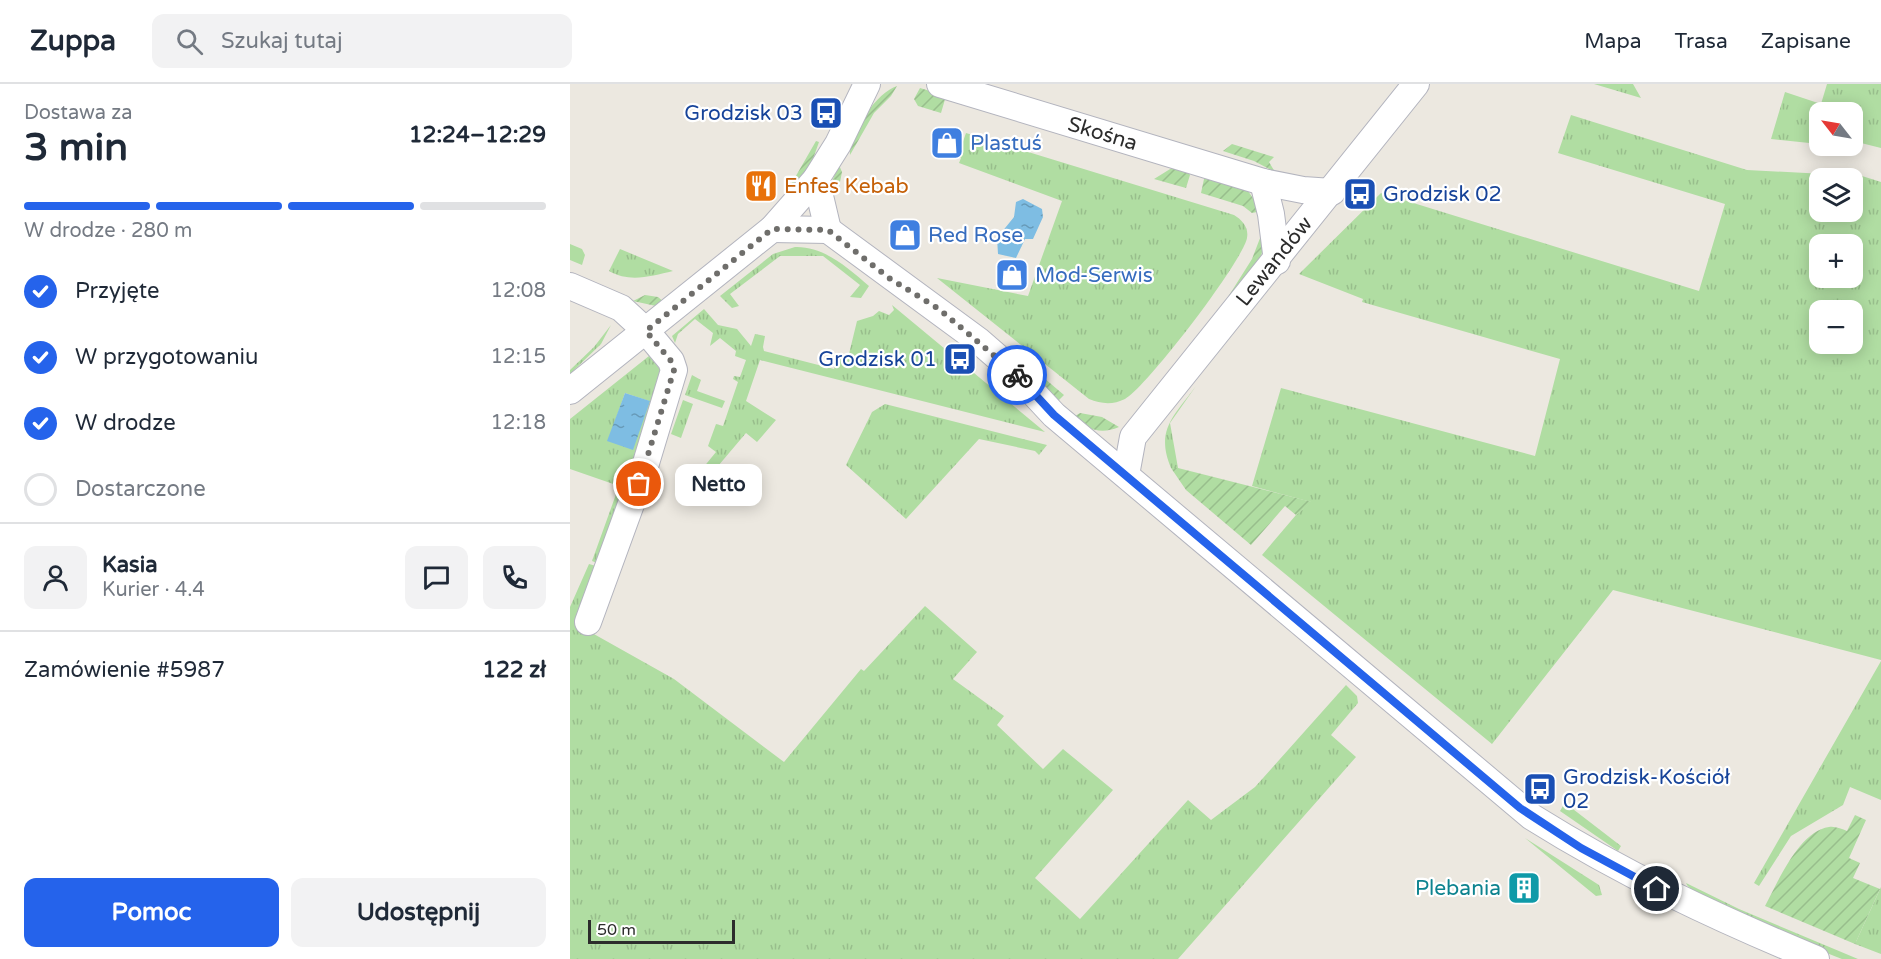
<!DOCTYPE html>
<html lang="pl">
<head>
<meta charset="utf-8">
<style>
  body { margin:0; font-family:"Varela Round",sans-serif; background:#f2f2f3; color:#1f2937; height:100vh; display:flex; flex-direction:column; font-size:22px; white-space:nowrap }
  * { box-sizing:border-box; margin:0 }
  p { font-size:20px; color:#747a83 }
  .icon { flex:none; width:33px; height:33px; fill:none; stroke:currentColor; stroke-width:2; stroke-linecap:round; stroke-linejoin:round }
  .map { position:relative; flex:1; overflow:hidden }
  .panel { display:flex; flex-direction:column; background:#fff; width:570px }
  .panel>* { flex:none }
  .needle { width:39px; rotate:301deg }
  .controls { position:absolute; left:1239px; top:18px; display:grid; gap:12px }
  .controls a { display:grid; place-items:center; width:54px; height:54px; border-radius:12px; background:#fff; box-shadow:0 3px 15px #0003; font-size:30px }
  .scale { position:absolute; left:18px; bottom:15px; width:147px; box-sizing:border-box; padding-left:6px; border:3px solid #2c2c2c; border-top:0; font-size:16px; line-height:21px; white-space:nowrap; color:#2c2c2c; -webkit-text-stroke:4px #fff; paint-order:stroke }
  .pin { position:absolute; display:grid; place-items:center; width:51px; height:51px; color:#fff; margin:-26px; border:3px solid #fff; border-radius:50%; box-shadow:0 2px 6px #0007 }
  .courier { position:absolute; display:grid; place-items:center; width:60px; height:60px; margin:-30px; border:4px solid #2563eb; border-radius:50%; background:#fff; color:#222; box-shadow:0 2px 8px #0007 }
  .bubble { position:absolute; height:42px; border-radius:12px; background:#fff; box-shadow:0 3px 15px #0003; font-size:20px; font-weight:700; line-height:42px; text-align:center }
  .summary em { font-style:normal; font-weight:700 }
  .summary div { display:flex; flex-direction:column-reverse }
  .summary { display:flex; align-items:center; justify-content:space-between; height:102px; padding:0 24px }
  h1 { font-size:39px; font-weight:700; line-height:45px }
  .bar { display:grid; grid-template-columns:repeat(4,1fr); gap:9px 6px; align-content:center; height:72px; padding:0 24px }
  .bar i { height:8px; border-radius:4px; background:#e0e1e3 }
  .bar .active { background:#2563eb }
  .bar p { grid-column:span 4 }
  .line { display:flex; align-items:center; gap:15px; padding:0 24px; border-top:2px solid #e0e1e3 }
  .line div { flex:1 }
  .round { display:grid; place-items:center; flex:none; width:63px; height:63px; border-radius:12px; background:#f2f2f3 }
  ol { padding:0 24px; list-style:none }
  li { display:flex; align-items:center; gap:18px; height:66px }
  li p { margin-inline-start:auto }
  li .icon { padding:6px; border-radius:50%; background:#2563eb; color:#fff; stroke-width:4 }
  li:last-child { color:#747a83 }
  li i { width:33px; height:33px; border:3px solid #e0e1e3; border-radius:50% }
  .cta { display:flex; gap:12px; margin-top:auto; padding:12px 24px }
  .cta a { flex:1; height:69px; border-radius:12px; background:#2563eb; color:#fff; font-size:24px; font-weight:700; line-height:69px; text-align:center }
  .cta a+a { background:#f2f2f3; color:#1f2937 }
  header { display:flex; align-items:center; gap:36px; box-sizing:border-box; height:84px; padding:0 30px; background:#fff; border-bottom:2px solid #e0e1e3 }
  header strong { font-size:28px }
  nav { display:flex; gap:33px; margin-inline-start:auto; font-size:21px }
  .search { width:420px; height:54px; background:#f2f2f3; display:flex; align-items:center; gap:15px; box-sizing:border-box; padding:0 21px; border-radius:12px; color:#747a83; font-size:22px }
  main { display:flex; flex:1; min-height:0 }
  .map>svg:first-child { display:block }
  .grass { fill:url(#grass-tufts); fill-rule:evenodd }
  .garden { fill:url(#garden-furrows) }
  .water { fill:url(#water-ripples) }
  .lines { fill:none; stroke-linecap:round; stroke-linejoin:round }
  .minor-casing { stroke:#b3b4be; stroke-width:28 }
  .minor { stroke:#fff; stroke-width:26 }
  .done { stroke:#6f6e6b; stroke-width:6; stroke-dasharray:0 10.8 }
  .route { stroke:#2563eb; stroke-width:8 }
  .labels { text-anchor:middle; stroke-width:4.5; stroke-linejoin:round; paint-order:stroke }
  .transit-label { font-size:21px; fill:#164399; stroke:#fff; text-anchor:end }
  .street-label { font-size:21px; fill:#2c2c2c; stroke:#fff }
  .shop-label { font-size:21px; fill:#366cbe; stroke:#fff; text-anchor:start }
  .food-label { font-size:21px; fill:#c56008; stroke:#fff; text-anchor:start }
  .culture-label { font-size:21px; fill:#0d838f; stroke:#fff; text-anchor:end }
</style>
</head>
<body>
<header>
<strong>Zuppa</strong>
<div class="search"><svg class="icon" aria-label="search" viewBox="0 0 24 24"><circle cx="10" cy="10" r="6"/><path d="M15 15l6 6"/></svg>Szukaj tutaj</div>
<nav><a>Mapa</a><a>Trasa</a><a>Zapisane</a></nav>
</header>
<main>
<section class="panel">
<div class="summary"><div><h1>3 min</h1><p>Dostawa za</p></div><em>12:24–12:29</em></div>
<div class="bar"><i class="active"></i><i class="active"></i><i class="active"></i><i></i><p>W drodze · 280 m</p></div>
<ol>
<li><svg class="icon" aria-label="check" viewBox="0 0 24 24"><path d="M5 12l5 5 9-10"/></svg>Przyjęte<p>12:08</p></li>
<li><svg class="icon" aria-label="check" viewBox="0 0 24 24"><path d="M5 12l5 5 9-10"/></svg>W przygotowaniu<p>12:15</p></li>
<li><svg class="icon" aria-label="check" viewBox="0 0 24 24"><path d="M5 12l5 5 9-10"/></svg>W drodze<p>12:18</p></li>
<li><i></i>Dostarczone</li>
</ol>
<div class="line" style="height:108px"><a class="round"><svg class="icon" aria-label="person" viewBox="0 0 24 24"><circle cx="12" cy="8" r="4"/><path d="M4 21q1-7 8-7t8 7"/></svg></a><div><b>Kasia</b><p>Kurier · 4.4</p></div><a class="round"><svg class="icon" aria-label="chat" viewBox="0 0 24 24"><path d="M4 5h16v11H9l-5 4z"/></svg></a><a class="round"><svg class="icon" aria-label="phone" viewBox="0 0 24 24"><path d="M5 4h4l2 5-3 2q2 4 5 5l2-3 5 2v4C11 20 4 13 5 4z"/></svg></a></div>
<div class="line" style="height:78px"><div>Zamówienie #5987</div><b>122 zł</b></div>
<div class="cta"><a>Pomoc</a><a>Udostępnij</a></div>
</section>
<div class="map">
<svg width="1311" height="875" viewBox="0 0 1311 875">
  <defs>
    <pattern id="grass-tufts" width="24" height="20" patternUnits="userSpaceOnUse" patternTransform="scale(1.5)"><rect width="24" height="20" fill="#b0dda2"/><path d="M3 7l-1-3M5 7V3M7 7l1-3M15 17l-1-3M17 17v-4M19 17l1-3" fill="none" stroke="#98be8c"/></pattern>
    <pattern id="garden-furrows" width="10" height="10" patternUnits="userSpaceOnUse" patternTransform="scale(1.5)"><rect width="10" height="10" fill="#b0dda2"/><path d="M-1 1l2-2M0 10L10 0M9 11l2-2" fill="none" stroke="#98be8c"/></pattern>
    <pattern id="water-ripples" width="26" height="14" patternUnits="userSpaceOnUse" patternTransform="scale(1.5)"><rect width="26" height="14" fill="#7ebde3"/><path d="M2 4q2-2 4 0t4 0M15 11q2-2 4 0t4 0" fill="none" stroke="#679ab8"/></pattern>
  </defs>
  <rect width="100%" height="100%" fill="#ece8e0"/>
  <path class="grass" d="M1024 0H1063L1071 14Z
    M1257 0H1311V64L1283 57 1282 28H1250L1249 60 1201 55 1215 8 1251 20Z
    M1001 31 1177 86 1292 92 1311 98V576L1043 506 922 660 692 471 726 431 741 418 682 402 711 304 965 372 990 275 792 218 793 215 729 190 811 109 1129 207 1155 120 988 69ZM1250 94H1282V128H1250ZM1250 160H1282V194H1250ZM1250 226H1282V260H1250Z
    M396 49 664 131C672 136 679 143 677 154 673 177 576 304 555 315 543 321 531 320 519 315L367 194 458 212 492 117 389 79 391 74 388 72Z
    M0 160 12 165 15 171 12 181 0 176Z
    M225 163C254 162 278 184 299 202L291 214 280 213 290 201 253 172H210L160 210 169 222 162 224 150 212 203 170Z
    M50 165 103 187C81 192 60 199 39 187Z
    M322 221 475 348 190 276 176 317 206 336 187 358 176 349 126 408 110 394 119 382 128 390 146 368 138 362 146 340 153 342 168 298 163 295 164 292 170 293 176 276 165 272 166 267 150 254 140 262 143 249 125 235 108 250 105 259 102 252 134 225 148 241 167 245 181 262 185 250 195 252 193 263 194 267 264 285 268 272 278 274 287 237 303 232 309 227 319 231 324 226Z
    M41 241 31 260 0 290V286L24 263Z
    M79 272 94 290 27 479 22 477 49 402 0 385V335ZM55 309 79 317 38 357Z
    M122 291 131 296 127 307 155 317 152 324 115 311Z
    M626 302 600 339 608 384H601C585 346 604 332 626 302Z
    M113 316 123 320 111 354 101 350Z
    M315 320 477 361 469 371 465 367 409 355 336 435 276 381 302 328Z
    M19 480 26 482 6 540 104 595 214 678 291 585 294 587 355 522 407 568 383 595 434 632 427 641 473 685 493 665 543 706 465 794 510 835 618 716 641 736 685 703 776 601 787 612 788 619 761 651 786 673 608 875H0V523Z
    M1311 577V716L1280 703 1273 721 1221 752 1189 802 1184 799Z
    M993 722H999L1051 762 1048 767 990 727Z
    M955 754 1029 801 1032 811 1026 812Z
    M1116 799 1169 825 1288 875H1272C1248 865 1122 817 1116 799Z
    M1311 803V870L1285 860Z"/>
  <path class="garden" d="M327 2 321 12 304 29 280 71C278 50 307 8 327 2Z
    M350 4 376 12 371 29 348 22 344 15Z
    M246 57 249 58 238 89 222 108 219 104Z
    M662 60 704 73 699 78 705 88 684 77 653 67Z
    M269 81 272 88 268 108 260 113V102Z
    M605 82 617 85 620 91 616 104 584 95Z
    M640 92 678 107 692 127 682 129 673 122 631 109 634 95Z
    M692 149C698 175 679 193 664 212L658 213 682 175Z
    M75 211 88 213 95 219 86 222 63 217Z
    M454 277 494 311 486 319 454 284Z
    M510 329 532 333 549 343C530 351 518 345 502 334Z
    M601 384H608L742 418 726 431 715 422 681 461 616 406Z
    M1285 731 1296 736 1279 774 1290 779 1283 794 1310 805 1285 860 1195 822C1208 798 1229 747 1259 743 1265 742 1272 745 1277 747Z"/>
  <path class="water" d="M453 115 472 125 473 133 463 155H455L446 174 428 170 427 154 444 133 446 118Z
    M55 309 80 317 63 366 37 357Z"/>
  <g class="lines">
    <g class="minor-casing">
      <g id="minor">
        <path id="s1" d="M370 0 693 98 733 106 762 108"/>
        <path d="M246 95 258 146"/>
        <path d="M693 98 701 130 707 177"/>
        <path d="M202 145 258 146"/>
        <path d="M258 146 409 257 441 285 484 331 962 733C1053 790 1147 834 1246 875"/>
        <path d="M0 202 51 224 76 247 101 277 104 286 76 379 18 538"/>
        <path d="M0 307 202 145 246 95 268 60 297 0"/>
        <path id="s2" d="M556 391 563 353 846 0"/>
      </g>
    </g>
    <use href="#minor" class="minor"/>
  </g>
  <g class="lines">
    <path class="done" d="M69 400 104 286 101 277 76 247 202 145 258 146 319 194 369 225 447 291"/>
    <path class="route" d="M447 291 484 331 950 724 1011 764 1087 805"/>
  </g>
  <defs>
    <g id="bus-square" transform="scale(1.725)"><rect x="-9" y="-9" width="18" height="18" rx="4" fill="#1a4fb4" stroke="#fff"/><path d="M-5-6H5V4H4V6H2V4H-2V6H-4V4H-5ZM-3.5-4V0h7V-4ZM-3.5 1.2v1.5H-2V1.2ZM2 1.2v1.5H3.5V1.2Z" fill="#fff"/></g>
    <g id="shop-square" transform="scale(1.725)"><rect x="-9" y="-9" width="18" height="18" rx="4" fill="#3f7fe0" stroke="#fff"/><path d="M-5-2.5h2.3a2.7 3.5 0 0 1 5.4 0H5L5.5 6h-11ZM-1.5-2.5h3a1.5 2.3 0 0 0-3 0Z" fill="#fff"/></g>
    <g id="restaurant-square" transform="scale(1.725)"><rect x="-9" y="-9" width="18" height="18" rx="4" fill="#e8710a" stroke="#fff"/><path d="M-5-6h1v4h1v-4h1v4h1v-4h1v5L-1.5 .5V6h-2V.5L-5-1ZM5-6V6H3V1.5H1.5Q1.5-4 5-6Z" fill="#fff"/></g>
    <g id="building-square" transform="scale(1.725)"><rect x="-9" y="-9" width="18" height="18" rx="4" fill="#0f9aa8" stroke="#fff"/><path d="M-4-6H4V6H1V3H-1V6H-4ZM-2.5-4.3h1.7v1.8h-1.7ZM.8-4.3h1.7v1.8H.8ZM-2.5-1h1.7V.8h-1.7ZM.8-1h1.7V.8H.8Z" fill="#fff"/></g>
  </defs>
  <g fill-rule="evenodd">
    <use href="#bus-square" x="256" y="29"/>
    <use href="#shop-square" x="377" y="59"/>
    <use href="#restaurant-square" x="191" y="102"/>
    <use href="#bus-square" x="790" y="110"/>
    <use href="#shop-square" x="335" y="151"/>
    <use href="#shop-square" x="442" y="191"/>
    <use href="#bus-square" x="390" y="275"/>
    <use href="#bus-square" x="970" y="705"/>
    <use href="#building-square" x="954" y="804"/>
  </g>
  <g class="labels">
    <g class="transit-label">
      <text x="233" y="36">Grodzisk 03</text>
      <text x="813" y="117" text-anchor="start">Grodzisk 02</text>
      <text x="367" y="282">Grodzisk 01</text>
      <text x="993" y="700" text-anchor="start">Grodzisk-Kościół<tspan x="993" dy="24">02</tspan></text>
    </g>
    <g class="street-label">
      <text dy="7" stroke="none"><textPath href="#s1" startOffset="170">Skośna</textPath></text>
      <text dy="7" stroke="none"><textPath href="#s2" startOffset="264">Lewandów</textPath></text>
    </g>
    <g class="shop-label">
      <text x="400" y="66">Plastuś</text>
      <text x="358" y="158">Red Rose</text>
      <text x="465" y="198">Mod-Serwis</text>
    </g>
    <g class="food-label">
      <text x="214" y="109">Enfes Kebab</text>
    </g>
    <g class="culture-label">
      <text x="931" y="811">Plebania</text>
    </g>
  </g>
</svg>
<div class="controls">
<a><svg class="needle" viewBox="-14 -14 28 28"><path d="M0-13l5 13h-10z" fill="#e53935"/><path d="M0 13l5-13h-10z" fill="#747a83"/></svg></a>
<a><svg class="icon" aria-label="layers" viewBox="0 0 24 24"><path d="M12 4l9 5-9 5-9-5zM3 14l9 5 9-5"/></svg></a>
<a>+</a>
<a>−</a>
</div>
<div class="scale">50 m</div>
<div class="pin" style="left:69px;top:400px;background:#ea580c"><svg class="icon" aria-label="bag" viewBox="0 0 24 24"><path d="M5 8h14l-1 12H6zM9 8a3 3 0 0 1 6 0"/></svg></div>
<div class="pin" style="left:1087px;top:805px;background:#1f2937"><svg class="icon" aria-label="home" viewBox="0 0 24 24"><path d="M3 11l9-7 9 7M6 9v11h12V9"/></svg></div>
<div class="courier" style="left:447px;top:291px"><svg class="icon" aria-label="bike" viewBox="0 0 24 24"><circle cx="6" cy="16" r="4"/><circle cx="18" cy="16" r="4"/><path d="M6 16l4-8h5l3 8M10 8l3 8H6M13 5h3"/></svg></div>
<div class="bubble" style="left:105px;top:380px;width:87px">Netto</div>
</div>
</main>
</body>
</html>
